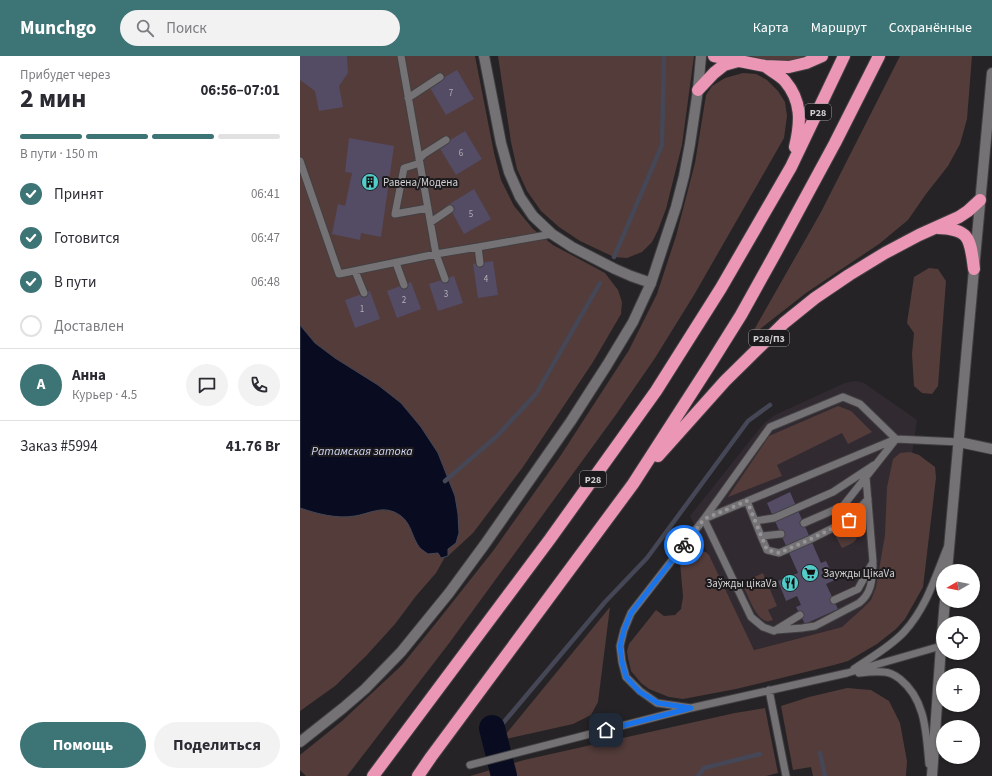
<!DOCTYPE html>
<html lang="ru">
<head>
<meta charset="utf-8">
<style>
  body { margin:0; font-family:"Source Sans 3",sans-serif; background:#f2f2f3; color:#2b2b33; height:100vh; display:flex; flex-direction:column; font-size:15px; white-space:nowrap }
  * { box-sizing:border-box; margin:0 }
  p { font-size:13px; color:#7c7c81 }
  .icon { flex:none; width:22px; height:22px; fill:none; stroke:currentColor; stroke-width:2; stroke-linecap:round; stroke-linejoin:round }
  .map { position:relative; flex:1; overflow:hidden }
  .sheet { display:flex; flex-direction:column; background:#fff; width:300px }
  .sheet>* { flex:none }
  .needle { width:26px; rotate:261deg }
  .fabs { position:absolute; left:636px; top:508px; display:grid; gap:8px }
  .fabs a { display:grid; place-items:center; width:44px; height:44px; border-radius:50%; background:#fff; box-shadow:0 1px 3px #0004; font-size:20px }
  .pin { position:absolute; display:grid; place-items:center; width:34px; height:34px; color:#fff; margin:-17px; border-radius:8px; box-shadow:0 2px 6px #0006 }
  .courier { position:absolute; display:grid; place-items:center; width:40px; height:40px; margin:-20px; border:3px solid #1a73e8; border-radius:50%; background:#fff; color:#222; box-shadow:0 1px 5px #0007 }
  .summary em { font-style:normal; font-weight:700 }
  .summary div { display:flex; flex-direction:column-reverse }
  .summary { display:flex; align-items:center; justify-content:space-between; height:68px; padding:0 20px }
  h1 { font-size:26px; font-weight:700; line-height:30px }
  .bar { display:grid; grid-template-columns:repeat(4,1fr); gap:6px 4px; align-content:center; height:48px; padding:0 20px }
  .bar i { height:5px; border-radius:3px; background:#e1e1e2 }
  .bar .selected { background:#3d7476 }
  .bar p { grid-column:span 4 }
  .line { display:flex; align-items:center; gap:10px; padding:0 20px; border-top:1px solid #e1e1e2 }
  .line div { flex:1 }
  .round { display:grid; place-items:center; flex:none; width:42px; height:42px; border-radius:21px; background:#f2f2f3 }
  ol { padding:0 20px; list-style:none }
  li { display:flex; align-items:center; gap:12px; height:44px }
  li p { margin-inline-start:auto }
  li .icon { padding:4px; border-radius:50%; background:#3d7476; color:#fff; stroke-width:4 }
  li:last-child { color:#7c7c81 }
  li i { width:22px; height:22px; border:2px solid #e1e1e2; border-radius:50% }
  .primary-button { display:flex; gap:8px; margin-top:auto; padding:8px 20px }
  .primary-button a { flex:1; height:46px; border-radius:24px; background:#3d7476; color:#fff; font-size:16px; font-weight:700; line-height:46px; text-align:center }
  .primary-button a+a { background:#f2f2f3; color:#2b2b33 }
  header { display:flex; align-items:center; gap:24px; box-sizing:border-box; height:56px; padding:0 20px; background:#3d7476; color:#fff }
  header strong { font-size:19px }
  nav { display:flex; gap:22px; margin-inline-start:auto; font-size:14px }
  .search { width:280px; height:36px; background:#f2f2f3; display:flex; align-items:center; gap:10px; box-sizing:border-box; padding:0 14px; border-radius:22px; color:#7c7c81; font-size:15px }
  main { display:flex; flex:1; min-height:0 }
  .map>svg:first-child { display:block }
  .built { fill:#312a31 }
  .green { fill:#533c3a }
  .water { fill:#090c21; stroke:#454756 }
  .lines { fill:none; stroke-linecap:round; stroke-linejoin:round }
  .stream { stroke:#454756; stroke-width:4.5 }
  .river { stroke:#090c21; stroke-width:26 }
  .building { fill:#544b65 }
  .lane-casing { stroke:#424042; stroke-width:9 }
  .street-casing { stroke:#424042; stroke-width:12 }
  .secondary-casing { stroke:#424042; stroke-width:12 }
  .highway-casing { stroke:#424042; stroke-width:14 }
  .lane { stroke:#757275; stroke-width:7 }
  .street { stroke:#757275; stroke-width:10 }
  .secondary { stroke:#757275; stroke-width:10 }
  .highway { stroke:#ec96b6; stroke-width:12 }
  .done { stroke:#969496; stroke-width:4; stroke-dasharray:0 7.2 }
  .route { stroke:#1a73e8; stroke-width:5 }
  .labels { text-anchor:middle; stroke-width:4; stroke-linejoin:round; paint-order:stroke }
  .number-label { font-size:9px; fill:#b2b0b7 }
  .shield { fill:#1c1a1c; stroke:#9b9a9b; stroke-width:1 }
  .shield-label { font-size:10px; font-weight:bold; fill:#d2d1d2 }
  .poi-label { font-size:11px; fill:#d2d1d2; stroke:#1c1a1c; text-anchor:start }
  .water-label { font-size:12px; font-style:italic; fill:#d0d8f8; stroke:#1c1a1c }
</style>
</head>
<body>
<header>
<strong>Munchgo</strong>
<div class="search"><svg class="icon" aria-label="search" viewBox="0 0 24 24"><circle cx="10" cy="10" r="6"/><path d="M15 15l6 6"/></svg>Поиск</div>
<nav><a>Карта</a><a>Маршрут</a><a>Сохранённые</a></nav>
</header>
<main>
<section class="sheet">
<div class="summary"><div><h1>2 мин</h1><p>Прибудет через</p></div><em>06:56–07:01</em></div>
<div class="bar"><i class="selected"></i><i class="selected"></i><i class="selected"></i><i></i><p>В пути · 150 m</p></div>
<ol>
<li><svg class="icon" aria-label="check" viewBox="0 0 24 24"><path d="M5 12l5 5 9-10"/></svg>Принят<p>06:41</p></li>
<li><svg class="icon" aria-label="check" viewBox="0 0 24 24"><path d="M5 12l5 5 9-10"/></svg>Готовится<p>06:47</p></li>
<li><svg class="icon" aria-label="check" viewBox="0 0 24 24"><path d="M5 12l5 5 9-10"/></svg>В пути<p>06:48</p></li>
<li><i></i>Доставлен</li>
</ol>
<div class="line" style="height:72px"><b class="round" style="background:#3d7476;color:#fff">А</b><div><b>Анна</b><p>Курьер · 4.5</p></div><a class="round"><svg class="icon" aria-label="chat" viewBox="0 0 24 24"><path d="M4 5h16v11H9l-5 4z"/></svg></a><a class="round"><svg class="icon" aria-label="phone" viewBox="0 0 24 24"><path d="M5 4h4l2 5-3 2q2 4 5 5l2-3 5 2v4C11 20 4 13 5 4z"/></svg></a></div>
<div class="line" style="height:52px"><div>Заказ #5994</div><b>41.76 Br</b></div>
<div class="primary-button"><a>Помощь</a><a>Поделиться</a></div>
</section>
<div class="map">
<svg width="692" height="720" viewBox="0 0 692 720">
  <rect width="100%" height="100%" fill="#262326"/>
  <path class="built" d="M555 325 564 327 617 364 592 536 542 571 454 594 390 460 464 367 475 359 545 327Z"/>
  <path class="green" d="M0 0H175L194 97 201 124 214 150 233 173 253 189 305 217 318 234 322 246 321 258 293 306 223 411 173 477 148 500V493L156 487 158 458 155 440 138 397 121 371 101 347 78 329 35 302 15 287 0 269Z
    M198 0H394L382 89 366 153 358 174 352 186 342 196 327 202 314 201 280 185 259 171 241 155 227 135 217 113 211 86Z
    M451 0H504C493 6 478 8 466 5 461 4 456 2 451 0Z
    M600 0H672L667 63 660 88 648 110 626 138 608 164 579 188 506 237 450 281 521 156Z
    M443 17 456 18 467 24 478 35 485 46 487 60 484 82 394 239 355 302 315 360 150 586 47 720H6L0 714V699L42 665 102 609 140 562 193 495 261 399 329 294 357 238 376 180 395 107 406 39 412 30 425 22Z
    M629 212 638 213 646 225 638 330 632 338 622 337 614 330 612 298 614 277 607 267 614 221Z
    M538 350 551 355 572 376 548 388 542 377 477 409 482 420 428 441 469 380Z
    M610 396 619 399 635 411 636 422 623 531 605 563 596 573 577 588 548 605 534 609 436 633 383 643 369 641 349 633 341 627 331 615 328 602 327 595 329 588 356 554 364 560 375 559 381 553 383 541 380 506 383 501 390 497 396 494 406 496 409 499 454 594 542 571 562 553 571 544 576 531 585 479 587 431 593 403 600 397Z
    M0 452 19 458 69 456 82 454 94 455 104 462 111 472 115 484 138 497 141 502 145 501 136 517 116 540 95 568 66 600 35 630 0 655Z
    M549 474H553C563 484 550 488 542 492L536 481Z
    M463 517 477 550 468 554 473 564C470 565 467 566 464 564 454 559 447 537 442 527Z
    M310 551 298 646 291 659 273 668 201 684Z
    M547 632 571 634 589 645 600 667 607 705 606 720H513L511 711 493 714 481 650 509 641Z
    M465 652 478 717 466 720H170L224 704 435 657Z"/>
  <path class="water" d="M0 269 15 287 35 302 78 329 101 347 121 371 138 397 155 440 158 458 159 477 156 487 148 493V500L141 502 138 497 128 498C126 496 123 495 121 493 110 481 113 464 94 456 81 450 68 458 55 460 36 463 18 458 0 452Z"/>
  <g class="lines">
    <path class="stream" d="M314 201 362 89 364 0
      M145 425 197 380 236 338 300 227
      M193 679 305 546 347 502 448 365 470 349
      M520 697 525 720
      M398 720 404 712 460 698"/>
    <path class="river" d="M192 672 204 720"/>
  </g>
  <path class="building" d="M0 0H47L48 17 39 30 43 51 19 55 15 35 0 24Z
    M157 14 174 43 146 59 129 30Z
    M165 75 182 103 156 119 139 91Z
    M49 82 94 90 81 181 61 177 60 184 32 178 38 148 45 150 52 117 45 116Z
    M174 133 191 163 164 178 148 149Z
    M193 205 198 239 178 242 173 208Z
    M154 220 163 247 138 255 129 228Z
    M111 226 121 253 97 262 87 235Z
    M70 235 80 263 55 272 45 244Z
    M490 436 521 507 526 505 535 524 526 528 538 553 505 568 496 551 501 549 497 540 486 545 478 525 498 517 467 447Z"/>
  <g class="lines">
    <g class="lane-casing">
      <path id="lane" d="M108 42 140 21
        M119 103 124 98 146 84
        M0 105 39 218 136 198 101 0
        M120 107 104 112 95 158 128 152
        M131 166 150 153
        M178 191 252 178
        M96 207 104 229
        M55 215 64 237
        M145 223 136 198 178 191 180 207
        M447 445 461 480 481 478
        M455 465 474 462 533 436 574 409
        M504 467 543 450 566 421
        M461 480 467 494 479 497 511 483 549 464 568 443
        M500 559 474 575 463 571 451 561 404 463 470 371 543 341 560 348 596 383 566 421 573 506 558 533 534 544
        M476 574 502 572 515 570 559 547C572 537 572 524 573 509
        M554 613C570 602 590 591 604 576 626 552 635 522 647 492
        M559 617C567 616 576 615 584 616 589 616 596 620 600 623 626 644 626 677 629 708
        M469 634 486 720
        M391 652 357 647 340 635 326 621 322 606 320 590 324 574 331 557 404 463 596 383 659 386
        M170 709 391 652 547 617 641 590"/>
    </g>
    <g class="street-casing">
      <path id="street" d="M184 0 201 87 209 116 220 141 233 160 252 178 272 191 315 213 331 220 351 227
        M659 386 692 393"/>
    </g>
    <g class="secondary-casing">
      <path id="secondary" d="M647 515 674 213 692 17
        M0 686 43 652 65 633 101 596 149 537 185 488 271 365 307 309 333 266 351 227 376 151 384 120 390 88 398 34 401 0
        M632 720 641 590 645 545"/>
    </g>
    <g class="highway-casing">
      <path id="highway" d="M414 0 465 10 489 11 506 7 522 0
        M465 10C471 15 480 19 485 25 502 45 501 66 495 91
        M398 34 414 17 424 9 438 5
        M638 172C671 173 670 184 674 213
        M358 400 425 325 484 267 515 242 549 219 585 197 619 179 659 161 668 155 680 144
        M73 720 250 483 356 335 421 232 491 111 544 0
        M118 720 131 701 333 428 411 307 441 259 476 196 535 87 579 0"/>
    </g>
    <use href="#lane" class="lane"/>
    <use href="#street" class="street"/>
    <use href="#secondary" class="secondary"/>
    <use href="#highway" class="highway"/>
  </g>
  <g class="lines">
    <path class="done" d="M384 489 404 463 447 445 467 494 479 497 511 483 549 464"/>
    <path class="route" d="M306 674 391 652 358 647 340 636 326 621 322 606 320 590 324 574 331 557 384 489"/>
  </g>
  <defs>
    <g id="building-disc" transform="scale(0.9)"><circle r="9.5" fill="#53cdc9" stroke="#1c1a1c"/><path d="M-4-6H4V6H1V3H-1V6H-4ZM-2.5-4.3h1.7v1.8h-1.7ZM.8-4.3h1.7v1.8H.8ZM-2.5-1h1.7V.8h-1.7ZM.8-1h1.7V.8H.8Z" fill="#111"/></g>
    <g id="supermarket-disc" transform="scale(0.9)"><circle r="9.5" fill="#53cdc9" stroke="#1c1a1c"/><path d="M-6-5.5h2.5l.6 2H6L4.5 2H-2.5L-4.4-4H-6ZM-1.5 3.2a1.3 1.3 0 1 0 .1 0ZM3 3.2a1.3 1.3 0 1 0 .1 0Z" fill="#111"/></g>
    <g id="restaurant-disc" transform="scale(0.9)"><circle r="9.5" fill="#53cdc9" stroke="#1c1a1c"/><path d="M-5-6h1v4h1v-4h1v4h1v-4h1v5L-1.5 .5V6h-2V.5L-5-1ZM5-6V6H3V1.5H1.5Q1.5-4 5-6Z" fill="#111"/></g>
  </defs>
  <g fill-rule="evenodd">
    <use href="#building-disc" x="70" y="126"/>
    <use href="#supermarket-disc" x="510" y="517"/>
    <use href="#restaurant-disc" x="490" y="527"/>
  </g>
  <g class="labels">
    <g class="number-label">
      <text x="151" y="40">7</text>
      <text x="161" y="100">6</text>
      <text x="171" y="161">5</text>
      <text x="186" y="226">4</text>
      <text x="146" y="241">3</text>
      <text x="104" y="247">2</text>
      <text x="62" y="256">1</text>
    </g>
    <g class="shield">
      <rect x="505" y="48" width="26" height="16" rx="3"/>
      <rect x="449" y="274" width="40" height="16" rx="3"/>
      <rect x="280" y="415" width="26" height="16" rx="3"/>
    </g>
    <g class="shield-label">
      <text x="518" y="60">Р28</text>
      <text x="469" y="286">Р28/П3</text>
      <text x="293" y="427">Р28</text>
    </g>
    <g class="poi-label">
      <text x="83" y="130">Равена/Модена</text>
      <text x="523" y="521">Заужды ЦікаVа</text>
      <text x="477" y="531" text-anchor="end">Заўжды цікаVа</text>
    </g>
    <g class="water-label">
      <text x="62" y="399">Ратамская затока</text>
    </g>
  </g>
</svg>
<div class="fabs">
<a><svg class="needle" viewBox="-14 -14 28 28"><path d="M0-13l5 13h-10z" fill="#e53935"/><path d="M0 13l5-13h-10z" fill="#7c7c81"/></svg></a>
<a><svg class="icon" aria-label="locate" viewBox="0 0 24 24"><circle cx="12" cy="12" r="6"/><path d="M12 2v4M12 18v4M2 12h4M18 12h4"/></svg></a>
<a>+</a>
<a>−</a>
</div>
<div class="pin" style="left:549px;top:464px;background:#ea580c"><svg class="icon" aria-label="bag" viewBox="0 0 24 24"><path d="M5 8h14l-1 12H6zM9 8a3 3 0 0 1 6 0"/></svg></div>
<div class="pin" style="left:306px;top:674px;background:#1f2937"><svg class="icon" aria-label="home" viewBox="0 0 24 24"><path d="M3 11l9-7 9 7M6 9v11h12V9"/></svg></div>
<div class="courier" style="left:384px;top:489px"><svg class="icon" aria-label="bike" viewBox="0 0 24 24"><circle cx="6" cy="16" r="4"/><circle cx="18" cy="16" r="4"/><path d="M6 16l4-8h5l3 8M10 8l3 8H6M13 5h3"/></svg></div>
</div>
</main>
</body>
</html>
